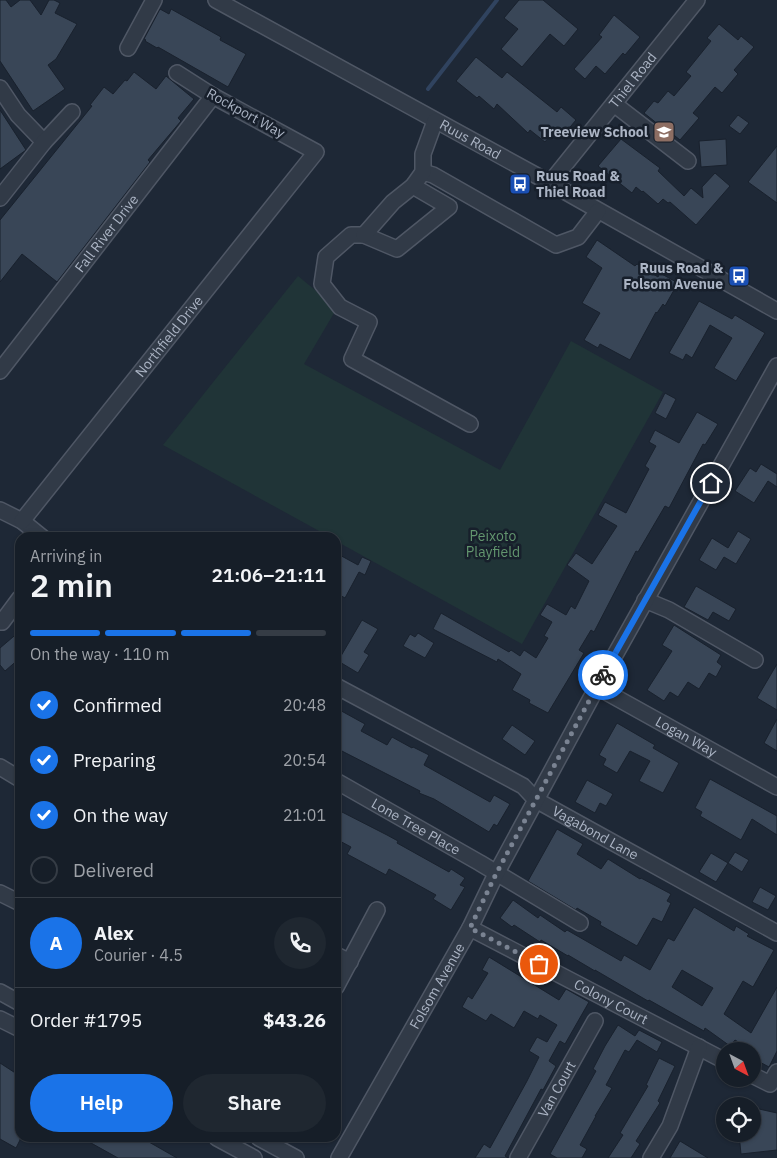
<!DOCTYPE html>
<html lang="en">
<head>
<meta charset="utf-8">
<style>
  body { margin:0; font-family:"IBM Plex Sans",sans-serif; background:#1f2730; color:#f1f3f6; height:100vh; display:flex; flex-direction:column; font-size:19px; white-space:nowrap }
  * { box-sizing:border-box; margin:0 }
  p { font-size:16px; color:#9ea2a8 }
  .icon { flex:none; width:28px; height:28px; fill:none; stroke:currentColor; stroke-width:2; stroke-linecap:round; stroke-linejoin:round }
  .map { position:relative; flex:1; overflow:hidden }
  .sheet { position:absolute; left:15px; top:532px; width:326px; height:610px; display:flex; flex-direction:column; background:#161e28; border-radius:15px; box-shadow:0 1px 4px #0004,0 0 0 1px #353c45 }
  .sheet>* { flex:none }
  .needle { width:32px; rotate:139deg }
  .controls { position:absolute; left:716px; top:1042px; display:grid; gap:10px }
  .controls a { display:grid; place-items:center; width:45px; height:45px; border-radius:50%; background:#161e28; box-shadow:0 1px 4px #0004,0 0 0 1px #353c45; font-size:25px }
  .pin { position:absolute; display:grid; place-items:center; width:42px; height:42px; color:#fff; margin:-21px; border:2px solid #fff; border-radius:50%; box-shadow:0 1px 5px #0007 }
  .courier { position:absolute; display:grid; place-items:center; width:50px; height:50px; margin:-25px; border:4px solid #1a73e8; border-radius:50%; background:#fff; color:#222; box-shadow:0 1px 6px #0007 }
  .headline em { font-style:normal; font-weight:600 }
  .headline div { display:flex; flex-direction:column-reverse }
  .headline { display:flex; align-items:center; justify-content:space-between; height:85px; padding:0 15px }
  h1 { font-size:32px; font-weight:600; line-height:38px }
  .bar { display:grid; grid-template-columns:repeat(4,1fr); gap:8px 5px; align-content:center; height:60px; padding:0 15px }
  .bar i { height:6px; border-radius:4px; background:#353c45 }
  .bar .selected { background:#1a73e8 }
  .bar p { grid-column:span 4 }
  .line { display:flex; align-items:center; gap:12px; padding:0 15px; border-top:1px solid #353c45 }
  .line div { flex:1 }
  .round { display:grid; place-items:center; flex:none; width:52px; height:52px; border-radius:26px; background:#1f2730 }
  ol { padding:0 15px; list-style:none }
  li { display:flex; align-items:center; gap:15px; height:55px }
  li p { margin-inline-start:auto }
  li .icon { padding:5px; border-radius:50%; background:#1a73e8; color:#fff; stroke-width:4 }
  li:last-child { color:#9ea2a8 }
  li i { width:28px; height:28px; border:2px solid #353c45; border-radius:50% }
  .action { display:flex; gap:10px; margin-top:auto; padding:10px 15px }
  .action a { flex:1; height:58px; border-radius:30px; background:#1a73e8; color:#fff; font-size:20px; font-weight:600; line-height:58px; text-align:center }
  .action a+a { background:#1f2730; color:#f1f3f6 }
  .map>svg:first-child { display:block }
  .green { fill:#203437 }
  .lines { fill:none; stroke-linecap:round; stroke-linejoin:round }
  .stream { stroke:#30435f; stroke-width:4 }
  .building { fill:#394657; stroke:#19212d; fill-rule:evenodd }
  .minor-casing { stroke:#4f5765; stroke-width:18 }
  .minor { stroke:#313a47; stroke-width:15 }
  .done { stroke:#7a8392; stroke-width:5; stroke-dasharray:0 9 }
  .route { stroke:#1a73e8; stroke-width:6 }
  .labels { text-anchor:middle; stroke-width:5; stroke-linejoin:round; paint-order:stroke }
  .street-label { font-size:14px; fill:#abb4c4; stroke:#171f2b }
  .poi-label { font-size:14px; font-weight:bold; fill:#abb4c4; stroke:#171f2b; text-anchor:end }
  .park-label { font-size:14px; fill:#62956e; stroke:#171f2b }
</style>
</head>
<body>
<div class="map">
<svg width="777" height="1158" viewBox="0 0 777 1158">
  <rect width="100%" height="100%" fill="#1e2836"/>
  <path class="green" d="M298 276 337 308 304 364 500 470 571 341 663 392 522 644 336 541V538L330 537 163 445Z"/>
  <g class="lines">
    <path class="stream" d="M428 89 497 0"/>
  </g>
  <path class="building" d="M0 0H6L11 7 20 0H30L41 15 49 0H54L60 3 55 13 77 24 56 59 48 65 65 89 33 111 0 61Z
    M519 0H543L578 29 564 46 550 34 522 67 501 49 518 29 504 18Z
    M160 9 169 14 171 9 221 37 220 40 246 54 228 87 158 47 157 48 145 41 146 40 144 39Z
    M614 15 640 37 625 55 623 53 605 74 596 66 585 79 574 69 602 37 599 35Z
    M719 24 738 40 741 36 754 47 734 70 738 74 722 93 715 87 693 113 699 118 680 140 670 132 669 133 644 113 654 101 658 103 668 91 674 96 691 76 686 72 711 41 707 38Z
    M476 57 502 78 507 72 557 112 561 107 576 120 560 139 553 132 545 142 530 130 528 133 497 104 494 109 479 96 477 98 456 81Z
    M134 72 156 89 166 76 194 99 178 118 181 121 148 160 150 162 57 282 22 254 0 282V220L92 106 90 105 104 87 113 94 125 80 127 81Z
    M0 110 26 150 0 169Z
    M738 115 749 123 740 134 729 126Z
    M621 139 660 168 658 171 684 196 691 188 703 198 702 187 715 173 730 186 696 225 670 202 668 203 663 199 658 204 643 191 642 192 636 187 632 193 598 166Z
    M726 139 727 165 701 167 699 141Z
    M777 146V203L748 182Z
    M597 240 635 266 637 264 658 277 660 273 678 283 665 306 663 304 657 313 656 312 630 360 600 344 598 348 584 340 600 313 582 303 602 268 586 257Z
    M699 301 732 319 735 315 765 333 736 381 714 368 732 338 710 325 692 358 686 354 683 360 669 353Z
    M665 393 676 399 666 419 655 413Z
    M697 412 718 424 705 445 703 444 669 508 665 506 638 552 636 551 594 632 591 630 579 650 584 653 548 713 529 703 530 700 512 690 521 674 498 659 497 662 433 629 441 613 509 652 511 650 520 656 524 650 536 658 548 638 544 636 552 622 540 615 547 604 566 615 571 606 575 609 589 581 567 565 576 553 592 564 617 526 598 515 605 502 626 513 649 469 645 466 656 446 649 442 655 430 679 443Z
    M761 464 777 474V487L768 481 754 503 735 491 750 468 756 472Z
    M738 531 751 539 736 564 724 557 716 570 699 560 712 538 728 548Z
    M336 553 358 565 362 557 371 561 365 575 359 572 345 598 336 593Z
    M696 586 736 609 729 621 713 612 708 620 684 607Z
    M362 620 378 629 364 652 369 655 358 673 338 661Z
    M674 625 721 655 717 662 722 666 716 677 709 673 699 689 688 682 678 697 670 692 664 701 647 690 672 651 662 645Z
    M20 631V658L5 671 0 665V648Z
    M418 633 434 643 425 658 403 646 410 634 415 637Z
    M777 664V710L757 698Z
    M336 708 365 724 361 731 387 745 392 737 412 748 413 747 429 755 424 765 490 802 494 795 510 804 497 826 494 824 489 832 434 799 419 793 420 791 336 748Z
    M777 719V751L764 743Z
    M617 723 655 745 653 748 679 763 663 793 639 781 650 761 630 751 617 773 603 765 606 759 599 755Z
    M512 725 535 741 525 755 502 739Z
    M710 779 777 816V835L752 819 741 840 700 816 702 812 695 808Z
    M587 780 613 794 606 806 600 803 595 813 575 802Z
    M342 812 387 835 398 841 397 843 449 872 451 869 465 878 460 885 465 887 451 910 433 899 436 895 389 869 386 875 347 854 351 847 336 839V822Z
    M557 829 583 844 577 854 601 869 608 859 640 879 641 878 671 894 667 901 671 903 662 922 653 918 637 946 600 925 601 922 577 908 576 910 528 881Z
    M735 852 749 860 742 872 728 863Z
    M711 853 728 863 716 882 699 872Z
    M760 887 776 896 768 910 752 902Z
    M513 900 538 918 540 915 565 932 567 930 621 961 624 955 650 970 668 938 674 941 694 907 734 931 736 926 749 934 747 936 774 950 753 987 743 981 724 1014 751 1033 777 987V1051L769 1067 756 1060 759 1054 735 1040 730 1046 705 1028 704 1031 649 1000 648 1001 595 970V971L568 955V956L541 940 540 942 514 925 512 927 500 918ZM682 970 713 988 702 1006 672 987Z
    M489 957 559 1000 566 989 589 1002 565 1044 560 1041 549 1061 556 1066 543 1090 541 1089 505 1156 508 1158H475L484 1144 490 1148 527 1081 539 1057 529 1051 537 1037 547 1042 557 1025 540 1015 538 1019 524 1011 514 1028 491 1014 486 1021 462 1007 468 996 472 999 488 973 482 970Z
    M618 1025 635 1036 639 1030 662 1042 657 1052 637 1040 629 1052 625 1050 606 1085 612 1088 595 1116H596L580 1145 587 1149 582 1158H557L550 1154 596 1071 593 1069 605 1046Z
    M659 1058 675 1066 658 1101 660 1103 636 1141 640 1144 631 1158H608L623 1135 620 1133 648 1086 646 1085Z
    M0 1063 20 1076V1140L16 1148 0 1139Z
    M759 1109 777 1113V1150L741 1154 739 1134H754Z
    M82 1138H142L177 1158H118Z
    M680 1141 708 1158H670Z"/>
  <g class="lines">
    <g class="minor-casing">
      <g id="minor">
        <path id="s1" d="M216 0 550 183 777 311"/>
        <path d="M128 48 154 0"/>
        <path d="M0 88 18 115 44 142"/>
        <path d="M614 104 688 161"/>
        <path d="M423 172 433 175 556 245 578 237 598 211"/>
        <path id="s2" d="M550 183 697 0"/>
        <path d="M413 186 449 207 397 249 364 235H351L326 257 322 284 340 307 369 322 352 359 470 424"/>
        <path d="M0 198 44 142 72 112"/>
        <path d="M364 235 393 202 413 186 423 172V154L435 121"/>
        <path id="s3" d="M0 371 213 96"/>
        <path d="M0 510 22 521 43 538"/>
        <path id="s4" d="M22 521 316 152 213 96 177 73"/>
        <path d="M645 600 669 610 755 660"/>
        <path d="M0 622H2L20 598"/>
        <path id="s5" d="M336 686 523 786 536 800 777 933"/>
        <path id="s6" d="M597 687 777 787"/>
        <path d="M0 767 20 779"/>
        <path id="s7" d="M336 781 480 863 580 923"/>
        <path d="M0 893 20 903"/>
        <path id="s8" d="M470 928 725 1061"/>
        <path d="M336 955 350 962"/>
        <path d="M336 987 377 910"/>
        <path d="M0 992 20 1003"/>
        <path d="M0 1019 20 1029"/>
        <path d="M752 1075 770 1084 777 1072"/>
        <path d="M217 1138 254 1158"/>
        <path d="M259 1138 296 1158"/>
        <path id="s9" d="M339 1158 470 928 496 874 597 687 777 366"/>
        <path id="s10" d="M518 1158 595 1021"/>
        <path d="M651 1158 670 1126 699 1047"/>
      </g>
    </g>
    <use href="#minor" class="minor"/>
  </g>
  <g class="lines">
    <path class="done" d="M539 964 470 928 496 874 603 675"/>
    <path class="route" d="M603 675 711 483"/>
  </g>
  <defs>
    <g id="school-square" transform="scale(1.125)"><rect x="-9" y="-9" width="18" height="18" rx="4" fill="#8d6e63" stroke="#171f2b"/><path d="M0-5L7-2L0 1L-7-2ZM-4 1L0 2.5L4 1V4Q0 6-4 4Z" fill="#fff"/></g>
    <g id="bus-square" transform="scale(1.125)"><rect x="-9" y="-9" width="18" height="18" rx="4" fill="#1a4fb4" stroke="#171f2b"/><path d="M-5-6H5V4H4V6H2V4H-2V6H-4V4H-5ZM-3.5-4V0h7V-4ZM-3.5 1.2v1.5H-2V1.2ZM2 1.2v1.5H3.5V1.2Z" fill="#fff"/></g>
  </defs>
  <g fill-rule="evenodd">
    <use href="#school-square" x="664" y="132"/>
    <use href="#bus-square" x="520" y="184"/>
    <use href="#bus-square" x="739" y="276"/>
  </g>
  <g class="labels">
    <g class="street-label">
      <text dy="5" stroke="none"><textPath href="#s2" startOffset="132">Thiel Road</textPath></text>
      <text transform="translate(246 113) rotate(29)" y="5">Rockport Way</text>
      <text dy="5" stroke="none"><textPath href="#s1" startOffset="290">Ruus Road</textPath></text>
      <text dy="5" stroke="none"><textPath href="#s3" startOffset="174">Fall River Drive</textPath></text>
      <text dy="5" stroke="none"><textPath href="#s4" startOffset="236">Northfield Drive</textPath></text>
      <text dy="5" stroke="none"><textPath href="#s6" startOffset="102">Logan Way</textPath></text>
      <text dy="5" stroke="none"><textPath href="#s7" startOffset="92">Lone Tree Place</textPath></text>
      <text dy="5" stroke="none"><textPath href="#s5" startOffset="299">Vagabond Lane</textPath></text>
      <text dy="5" stroke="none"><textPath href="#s9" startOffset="198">Folsom Avenue</textPath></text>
      <text dy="5" stroke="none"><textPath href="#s8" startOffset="159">Colony Court</textPath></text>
      <text dy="5" stroke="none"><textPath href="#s10" startOffset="79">Van Court</textPath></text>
    </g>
    <g class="poi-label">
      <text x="648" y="137">Treeview School</text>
      <text x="536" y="181" text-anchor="start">Ruus Road &amp;<tspan x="536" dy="16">Thiel Road</tspan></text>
      <text x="723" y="273">Ruus Road &amp;<tspan x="723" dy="16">Folsom Avenue</tspan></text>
    </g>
    <g class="park-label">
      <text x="493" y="541">Peixoto<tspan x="493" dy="16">Playfield</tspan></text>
    </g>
  </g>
</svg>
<div class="controls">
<a><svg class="needle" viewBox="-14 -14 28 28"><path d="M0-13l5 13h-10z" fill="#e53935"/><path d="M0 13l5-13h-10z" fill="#9ea2a8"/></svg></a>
<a><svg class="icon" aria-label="locate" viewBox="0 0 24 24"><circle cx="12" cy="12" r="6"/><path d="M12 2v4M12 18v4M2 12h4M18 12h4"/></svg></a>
</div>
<div class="pin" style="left:539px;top:964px;background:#ea580c"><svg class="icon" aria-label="bag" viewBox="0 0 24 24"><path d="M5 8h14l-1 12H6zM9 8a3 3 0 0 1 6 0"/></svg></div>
<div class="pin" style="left:711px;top:483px;background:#1f2937"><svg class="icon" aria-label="home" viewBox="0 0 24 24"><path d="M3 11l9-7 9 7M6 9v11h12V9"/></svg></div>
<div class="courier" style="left:603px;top:675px"><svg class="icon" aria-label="bike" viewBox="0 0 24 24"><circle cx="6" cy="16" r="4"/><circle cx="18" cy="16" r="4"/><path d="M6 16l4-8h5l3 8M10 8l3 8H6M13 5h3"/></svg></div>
<section class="sheet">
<div class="headline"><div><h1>2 min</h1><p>Arriving in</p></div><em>21:06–21:11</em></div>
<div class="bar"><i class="selected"></i><i class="selected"></i><i class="selected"></i><i></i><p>On the way · 110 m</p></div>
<ol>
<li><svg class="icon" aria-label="check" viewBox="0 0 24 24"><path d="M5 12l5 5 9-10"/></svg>Confirmed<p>20:48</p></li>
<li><svg class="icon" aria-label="check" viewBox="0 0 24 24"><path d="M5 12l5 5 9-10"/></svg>Preparing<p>20:54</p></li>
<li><svg class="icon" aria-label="check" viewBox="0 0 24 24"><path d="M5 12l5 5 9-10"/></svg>On the way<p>21:01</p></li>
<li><i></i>Delivered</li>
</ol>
<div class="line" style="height:90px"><b class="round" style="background:#1a73e8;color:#fff">A</b><div><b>Alex</b><p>Courier · 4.5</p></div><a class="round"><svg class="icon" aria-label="phone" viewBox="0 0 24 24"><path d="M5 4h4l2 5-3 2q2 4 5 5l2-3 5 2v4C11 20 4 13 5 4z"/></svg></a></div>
<div class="line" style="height:65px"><div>Order #1795</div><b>$43.26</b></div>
<div class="action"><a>Help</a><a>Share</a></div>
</section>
</div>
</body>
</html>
